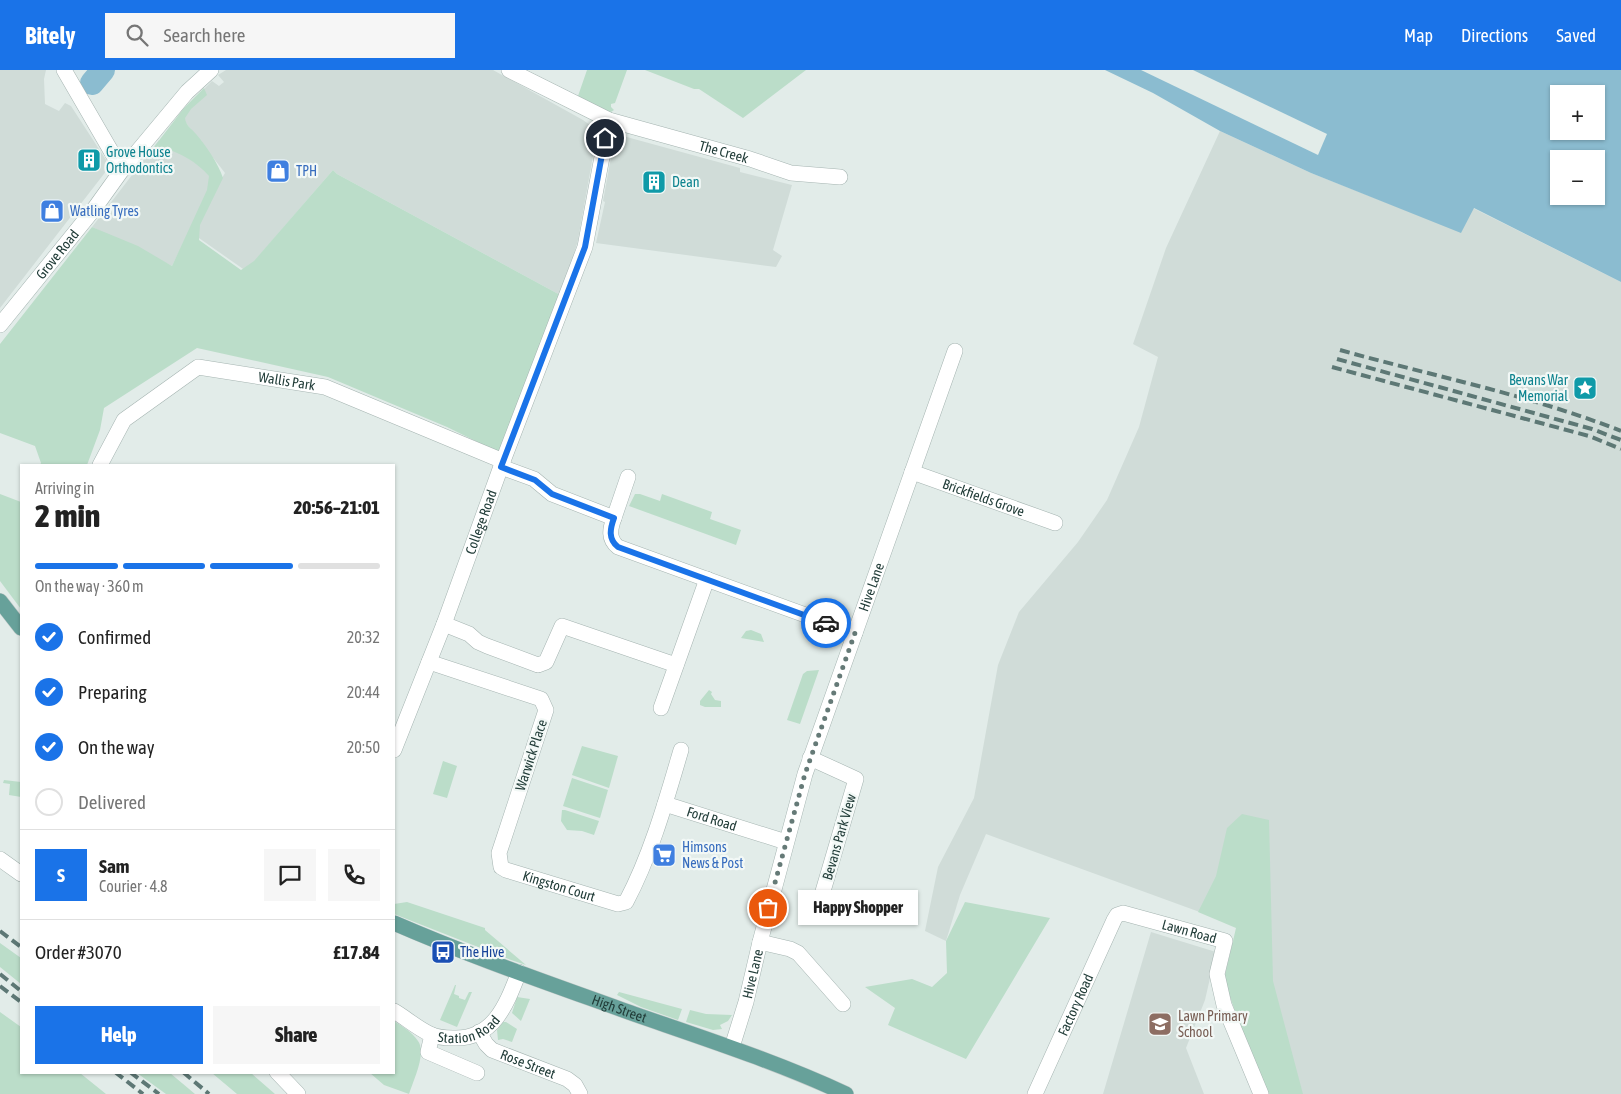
<!DOCTYPE html>
<html lang="en">
<head>
<meta charset="utf-8">
<style>
  body { margin:0; font-family:"Asap Condensed",sans-serif; background:#f6f6f6; color:#222; height:100vh; display:flex; flex-direction:column; font-size:19px; white-space:nowrap }
  * { box-sizing:border-box; margin:0 }
  p { font-size:16px; color:#767676 }
  .icon { flex:none; width:28px; height:28px; fill:none; stroke:currentColor; stroke-width:2; stroke-linecap:round; stroke-linejoin:round }
  .map { position:relative; flex:1; overflow:hidden }
  .side { position:absolute; left:20px; top:394px; width:375px; height:610px; display:flex; flex-direction:column; background:#fff; border-radius:0px; box-shadow:0 1px 4px #0004 }
  .side>* { flex:none }
  .buttons { position:absolute; left:1550px; top:15px; display:grid; gap:10px }
  .buttons a { display:grid; place-items:center; width:55px; height:55px; border-radius:0px; background:#fff; box-shadow:0 1px 4px #0004; font-size:25px }
  .pin { position:absolute; display:grid; place-items:center; width:42px; height:42px; color:#fff; margin:-21px; border:2px solid #fff; border-radius:50%; box-shadow:0 1px 5px #0007 }
  .courier { position:absolute; display:grid; place-items:center; width:50px; height:50px; margin:-25px; border:4px solid #1a73e8; border-radius:50%; background:#fff; color:#222; box-shadow:0 1px 6px #0007 }
  .bubble { position:absolute; height:35px; border-radius:0px; background:#fff; box-shadow:0 1px 4px #0004; font-size:16px; font-weight:800; line-height:35px; text-align:center }
  .overview em { font-style:normal; font-weight:800 }
  .overview div { display:flex; flex-direction:column-reverse }
  .overview { display:flex; align-items:center; justify-content:space-between; height:85px; padding:0 15px }
  h1 { font-size:32px; font-weight:800; line-height:38px }
  .bar { display:grid; grid-template-columns:repeat(4,1fr); gap:8px 5px; align-content:center; height:60px; padding:0 15px }
  .bar i { height:6px; border-radius:4px; background:#e0e0e0 }
  .bar .active { background:#1a73e8 }
  .bar p { grid-column:span 4 }
  .line { display:flex; align-items:center; gap:12px; padding:0 15px; border-top:1px solid #e0e0e0 }
  .line div { flex:1 }
  .round { display:grid; place-items:center; flex:none; width:52px; height:52px; border-radius:0px; background:#f6f6f6 }
  ol { padding:0 15px; list-style:none }
  li { display:flex; align-items:center; gap:15px; height:55px }
  li p { margin-inline-start:auto }
  li .icon { padding:5px; border-radius:50%; background:#1a73e8; color:#fff; stroke-width:4 }
  li:last-child { color:#767676 }
  li i { width:28px; height:28px; border:2px solid #e0e0e0; border-radius:50% }
  .action { display:flex; gap:10px; margin-top:auto; padding:10px 15px }
  .action a { flex:1; height:58px; border-radius:0px; background:#1a73e8; color:#fff; font-size:20px; font-weight:800; line-height:58px; text-align:center }
  .action a+a { background:#f6f6f6; color:#222 }
  header { display:flex; align-items:center; gap:30px; box-sizing:border-box; height:70px; padding:0 25px; background:#1a73e8; color:#fff }
  header strong { font-size:24px }
  nav { display:flex; gap:28px; margin-inline-start:auto; font-size:18px }
  .search { width:350px; height:45px; background:#f6f6f6; display:flex; align-items:center; gap:12px; box-sizing:border-box; padding:0 18px; border-radius:0px; color:#767676; font-size:19px }
  .map>svg:first-child { display:block }
  .built { fill:#d0dcd8 }
  .green { fill:#bbddc9 }
  .water { fill:#8bbcd0; fill-rule:evenodd }
  .pier { fill:#e2ece9 }
  .lines { fill:none; stroke-linecap:round; stroke-linejoin:round }
  .river { stroke:#8bbcd0; stroke-width:24 }
  .minor-casing { stroke:#a5b4b1; stroke-width:16 }
  .major-casing { stroke:#c1c9c8; stroke-width:16 }
  .minor { stroke:#fff; stroke-width:15 }
  .major { stroke:#67a19a; stroke-width:15 }
  .rail { stroke:#5d7875; stroke-width:4; stroke-dasharray:10 5; stroke-linecap:butt }
  .done { stroke:#657a77; stroke-width:5; stroke-dasharray:0 9 }
  .route { stroke:#1a73e8; stroke-width:6 }
  .labels { text-anchor:middle; stroke-width:4.5; stroke-linejoin:round; paint-order:stroke }
  .culture-label { font-size:14px; fill:#0d838f; stroke:#f2f8f6; text-anchor:start }
  .street-label { font-size:14px; fill:#223d39; stroke:#f2f8f6 }
  .shop-label { font-size:14px; fill:#366cbe; stroke:#f2f8f6; text-anchor:start }
  .transit-label { font-size:14px; fill:#164399; stroke:#f2f8f6; text-anchor:start }
  .education-label { font-size:14px; fill:#785e54; stroke:#f2f8f6; text-anchor:start }
</style>
</head>
<body>
<header>
<strong>Bitely</strong>
<div class="search"><svg class="icon" aria-label="search" viewBox="0 0 24 24"><circle cx="10" cy="10" r="6"/><path d="M15 15l6 6"/></svg>Search here</div>
<nav><a>Map</a><a>Directions</a><a>Saved</a></nav>
</header>
<div class="map">
<svg width="1621" height="1024" viewBox="0 0 1621 1024">
  <rect width="100%" height="100%" fill="#e2ece9"/>
  <path class="built" d="M0 0H46L44 9 45 34 59 41 65 33 71 36 108 93 107 100 0 238Z
    M226 0H493L583 50 590 55 596 69 578 170 562 226 337 104 333 100 246 201 189 161 172 196 92 157 159 70 222 108 225 103 179 44 212 11 219 16 224 12 218 5Z
    M1220 61 1311 103 1461 162 1473 138 1621 212V1024H1269L1238 856 986 764 960 825 946 871 925 861 938 797 974 728 998 595 1019 542 1078 472 1107 430 1139 357 1158 287 1133 274 1166 178Z
    M623 66 740 98V102L792 115 773 180 782 186 776 197 596 173 605 132 603 131 612 82 615 72Z
    M1151 862 1216 882 1205 930 1186 978 1204 1024H1103Z"/>
  <path class="green" d="M587 0H627L615 33 611 34V37L614 40 611 42 601 39 578 26Z
    M645 0H806L743 48 699 19H694Z
    M204 18 207 25 191 39 185 48C186 56 191 58 196 64 207 77 218 93 223 108L200 155 199 170 241 200 254 191 333 100 337 104 562 226 500 383 447 357 328 307 197 278 104 338 100 360 87 395H40L41 393 35 376 0 363V274L92 157 138 176 172 196 207 120 209 106C196 91 181 84 163 77L157 80 154 77 184 38Z
    M0 424 21 432V539L0 511Z
    M635 424H640L660 431 662 424 712 442 710 449 741 460 736 475 629 436Z
    M751 560 761 564 764 572 741 568 746 561Z
    M819 600 800 654 787 650 803 604 807 601Z
    M709 620 712 622 711 624 715 630 721 631V637H705L700 635V631Z
    M582 676 618 686 609 718 572 705Z
    M443 691 457 696 447 728 433 724Z
    M572 708 608 720 600 748 563 736Z
    M4 710 21 712V727L9 725 10 714 3 713Z
    M562 740H565L599 751 594 765 582 761 567 760 561 751Z
    M1242 744 1269 750 1273 911 1303 1024H1267L1258 1007 1228 921 1225 905 1236 858 1198 842 1216 806 1227 758Z
    M407 832 485 858V860L526 895 511 890 394 844V834Z
    M965 832 1050 848 966 989 888 955 895 938 865 917 912 909 932 917 947 903 946 871Z
    M0 873 21 888V914L0 897Z
    M455 915H456L454 924 459 926V928L465 930 469 922H472L457 957 440 950Z
    M619 922 682 939 678 950 641 937 617 925Z
    M517 927 530 929 521 951 512 943Z
    M690 940 706 944 732 945 728 951 720 955 722 959 713 960 686 952Z
    M0 942 21 957V1002L80 1003 106 1024H0Z
    M394 951C402 956 412 962 418 971 427 983 413 1011 409 1024L384 1015 370 1003 394 1002Z
    M503 952H506L517 959 512 972 503 969 498 970 497 960Z
    M137 1003H170L195 1024H166Z
    M212 1003H251L275 1024H237Z"/>
  <path class="water" d="M1105 0H1621V212L1474 138 1461 163 1311 103 1220 61 1153 23ZM1559 24H1596V61H1559ZM1559 89H1596V126H1559Z"/>
  <path class="pier" d="M1141 0H1193L1327 64 1318 85Z"/>
  <g class="lines">
    <path class="river" d="M92 13 103 0"/>
    <g class="minor-casing">
      <g id="minor">
        <path d="M64 0 122 100"/>
        <path id="s1" d="M509 0 609 50 750 89 791 103 840 107"/>
        <path id="s2" d="M0 255 94 139 122 100 187 22 211 0"/>
        <path id="s3" d="M100 395 124 350 198 297 325 317 503 391"/>
        <path d="M501 397 534 409 552 424 614 448 628 407"/>
        <path id="s4" d="M912 402 1055 453"/>
        <path d="M614 448C610 459 608 469 618 477L855 563"/>
        <path d="M444 554 469 564 478 572 487 576 538 595 546 592 562 556 676 595"/>
        <path id="s5" d="M429 592 541 629 546 640 499 783 501 797 506 800 618 834 626 832C651 785 666 731 681 680"/>
        <path d="M661 638 707 509"/>
        <path id="s6" d="M394 680 444 554 503 391 585 177 609 50"/>
        <path d="M810 688 856 709 816 845"/>
        <path id="s7" d="M665 734 786 772"/>
        <path d="M0 789 21 804"/>
        <path d="M760 872 790 879 798 883 843 934"/>
        <path id="s8" d="M394 941C406 948 417 958 430 964 436 967 445 968 453 968 494 970 507 933 519 902"/>
        <path id="s9" d="M479 962 486 974 492 980 567 1009 575 1015 580 1024"/>
        <path d="M432 965 428 982 477 1003"/>
        <path id="s10" d="M732 977 746 932 760 872 805 704 955 281"/>
        <path d="M277 1002 298 1024"/>
        <path id="s11" d="M1035 1024 1114 850 1117 845 1123 843 1225 871 1217 904 1224 935 1261 1024"/>
      </g>
    </g>
    <g class="major-casing">
      <g id="major">
        <path d="M0 531 21 558"/>
        <path id="s12" d="M394 853C472 887 554 915 634 944 706 969 777 992 846 1024"/>
      </g>
    </g>
    <use href="#minor" class="minor"/>
    <use href="#major" class="major"/>
    <path class="rail" d="M1340 280C1433 306 1530 325 1621 361
      M1337 289 1592 359 1621 370
      M1332 297 1589 366 1621 379
      M0 861 21 877
      M0 904 21 921
      M0 916 21 932
      M115 1002 143 1024
      M130 1002 159 1024
      M183 1002 209 1024"/>
  </g>
  <g class="lines">
    <path class="done" d="M768 838 805 704 855 563 826 553"/>
    <path class="route" d="M605 68 585 177 501 397 535 410 552 424 614 448C610 459 608 469 618 477L826 553"/>
  </g>
  <defs>
    <g id="building-square" transform="scale(1.25)"><rect x="-9" y="-9" width="18" height="18" rx="4" fill="#0f9aa8" stroke="#f2f8f6"/><path d="M-4-6H4V6H1V3H-1V6H-4ZM-2.5-4.3h1.7v1.8h-1.7ZM.8-4.3h1.7v1.8H.8ZM-2.5-1h1.7V.8h-1.7ZM.8-1h1.7V.8H.8Z" fill="#fff"/></g>
    <g id="shop-square" transform="scale(1.25)"><rect x="-9" y="-9" width="18" height="18" rx="4" fill="#3f7fe0" stroke="#f2f8f6"/><path d="M-5-2.5h2.3a2.7 3.5 0 0 1 5.4 0H5L5.5 6h-11ZM-1.5-2.5h3a1.5 2.3 0 0 0-3 0Z" fill="#fff"/></g>
    <g id="sight-square" transform="scale(1.25)"><rect x="-9" y="-9" width="18" height="18" rx="4" fill="#0f9aa8" stroke="#f2f8f6"/><path d="M0-6L1.8-2.2L6-1.7L2.9 1.2L3.7 5.4L0 3.3L-3.7 5.4L-2.9 1.2L-6-1.7L-1.8-2.2Z" fill="#fff"/></g>
    <g id="supermarket-square" transform="scale(1.25)"><rect x="-9" y="-9" width="18" height="18" rx="4" fill="#3f7fe0" stroke="#f2f8f6"/><path d="M-6-5.5h2.5l.6 2H6L4.5 2H-2.5L-4.4-4H-6ZM-1.5 3.2a1.3 1.3 0 1 0 .1 0ZM3 3.2a1.3 1.3 0 1 0 .1 0Z" fill="#fff"/></g>
    <g id="bus-square" transform="scale(1.25)"><rect x="-9" y="-9" width="18" height="18" rx="4" fill="#1a4fb4" stroke="#f2f8f6"/><path d="M-5-6H5V4H4V6H2V4H-2V6H-4V4H-5ZM-3.5-4V0h7V-4ZM-3.5 1.2v1.5H-2V1.2ZM2 1.2v1.5H3.5V1.2Z" fill="#fff"/></g>
    <g id="school-square" transform="scale(1.25)"><rect x="-9" y="-9" width="18" height="18" rx="4" fill="#8d6e63" stroke="#f2f8f6"/><path d="M0-5L7-2L0 1L-7-2ZM-4 1L0 2.5L4 1V4Q0 6-4 4Z" fill="#fff"/></g>
  </defs>
  <g fill-rule="evenodd">
    <use href="#building-square" x="89" y="90"/>
    <use href="#shop-square" x="278" y="101"/>
    <use href="#building-square" x="654" y="112"/>
    <use href="#shop-square" x="52" y="141"/>
    <use href="#sight-square" x="1585" y="318"/>
    <use href="#supermarket-square" x="664" y="785"/>
    <use href="#bus-square" x="443" y="882"/>
    <use href="#school-square" x="1160" y="954"/>
  </g>
  <g class="labels">
    <g class="culture-label">
      <text x="106" y="87">Grove House<tspan x="106" dy="16">Orthodontics</tspan></text>
      <text x="672" y="117">Dean</text>
      <text x="1568" y="315" text-anchor="end">Bevans War<tspan x="1568" dy="16">Memorial</tspan></text>
    </g>
    <g class="street-label">
      <text dy="5" stroke="none"><textPath href="#s1" startOffset="231">The Creek</textPath></text>
      <text dy="5" stroke="none"><textPath href="#s2" startOffset="91">Grove Road</textPath></text>
      <text dy="5" stroke="none"><textPath href="#s3" startOffset="232">Wallis Park</textPath></text>
      <text dy="5" stroke="none"><textPath href="#s4" startOffset="76">Brickfields Grove</textPath></text>
      <text dy="5" stroke="none"><textPath href="#s6" startOffset="244">College Road</textPath></text>
      <text dy="5" stroke="none"><textPath href="#s10" startOffset="481">Hive Lane</textPath></text>
      <text transform="translate(531 685) rotate(-72)" y="5">Warwick Place</text>
      <text dy="5" stroke="none"><textPath href="#s7" startOffset="49">Ford Road</textPath></text>
      <text transform="translate(839 767) rotate(-74)" y="5">Bevans Park View</text>
      <text dy="5" stroke="none"><textPath href="#s5" startOffset="356">Kingston Court</textPath></text>
      <text dy="5" stroke="none"><textPath href="#s11" startOffset="272">Lawn Road</textPath></text>
      <text dy="5" stroke="none"><textPath href="#s10" startOffset="76">Hive Lane</textPath></text>
      <text dy="5" stroke="none"><textPath href="#s11" startOffset="98">Factory Road</textPath></text>
      <text dy="5" stroke="none"><textPath href="#s12" startOffset="241">High Street</textPath></text>
      <text dy="5" stroke="none"><textPath href="#s8" startOffset="84">Station Road</textPath></text>
      <text dy="5" stroke="none"><textPath href="#s9" startOffset="61">Rose Street</textPath></text>
    </g>
    <g class="shop-label">
      <text x="296" y="106">TPH</text>
      <text x="70" y="146">Watling Tyres</text>
      <text x="682" y="782">Himsons<tspan x="682" dy="16">News &amp; Post</tspan></text>
    </g>
    <g class="transit-label">
      <text x="460" y="887">The Hive</text>
    </g>
    <g class="education-label">
      <text x="1178" y="951">Lawn Primary<tspan x="1178" dy="16">School</tspan></text>
    </g>
  </g>
</svg>
<div class="buttons">
<a>+</a>
<a>−</a>
</div>
<div class="pin" style="left:768px;top:838px;background:#ea580c"><svg class="icon" aria-label="bag" viewBox="0 0 24 24"><path d="M5 8h14l-1 12H6zM9 8a3 3 0 0 1 6 0"/></svg></div>
<div class="pin" style="left:605px;top:68px;background:#1f2937"><svg class="icon" aria-label="home" viewBox="0 0 24 24"><path d="M3 11l9-7 9 7M6 9v11h12V9"/></svg></div>
<div class="courier" style="left:826px;top:553px"><svg class="icon" aria-label="car" viewBox="0 0 24 24"><path d="M5 17H2v-5l4-1 3-4h7l3 4 3 1v5h-3M9 17h6M6 11h13"/><circle cx="7" cy="17" r="2"/><circle cx="17" cy="17" r="2"/></svg></div>
<div class="bubble" style="left:798px;top:820px;width:120px">Happy Shopper</div>
<section class="side">
<div class="overview"><div><h1>2 min</h1><p>Arriving in</p></div><em>20:56–21:01</em></div>
<div class="bar"><i class="active"></i><i class="active"></i><i class="active"></i><i></i><p>On the way · 360 m</p></div>
<ol>
<li><svg class="icon" aria-label="check" viewBox="0 0 24 24"><path d="M5 12l5 5 9-10"/></svg>Confirmed<p>20:32</p></li>
<li><svg class="icon" aria-label="check" viewBox="0 0 24 24"><path d="M5 12l5 5 9-10"/></svg>Preparing<p>20:44</p></li>
<li><svg class="icon" aria-label="check" viewBox="0 0 24 24"><path d="M5 12l5 5 9-10"/></svg>On the way<p>20:50</p></li>
<li><i></i>Delivered</li>
</ol>
<div class="line" style="height:90px"><b class="round" style="background:#1a73e8;color:#fff">S</b><div><b>Sam</b><p>Courier · 4.8</p></div><a class="round"><svg class="icon" aria-label="chat" viewBox="0 0 24 24"><path d="M4 5h16v11H9l-5 4z"/></svg></a><a class="round"><svg class="icon" aria-label="phone" viewBox="0 0 24 24"><path d="M5 4h4l2 5-3 2q2 4 5 5l2-3 5 2v4C11 20 4 13 5 4z"/></svg></a></div>
<div class="line" style="height:65px"><div>Order #3070</div><b>£17.84</b></div>
<div class="action"><a>Help</a><a>Share</a></div>
</section>
</div>
</body>
</html>
